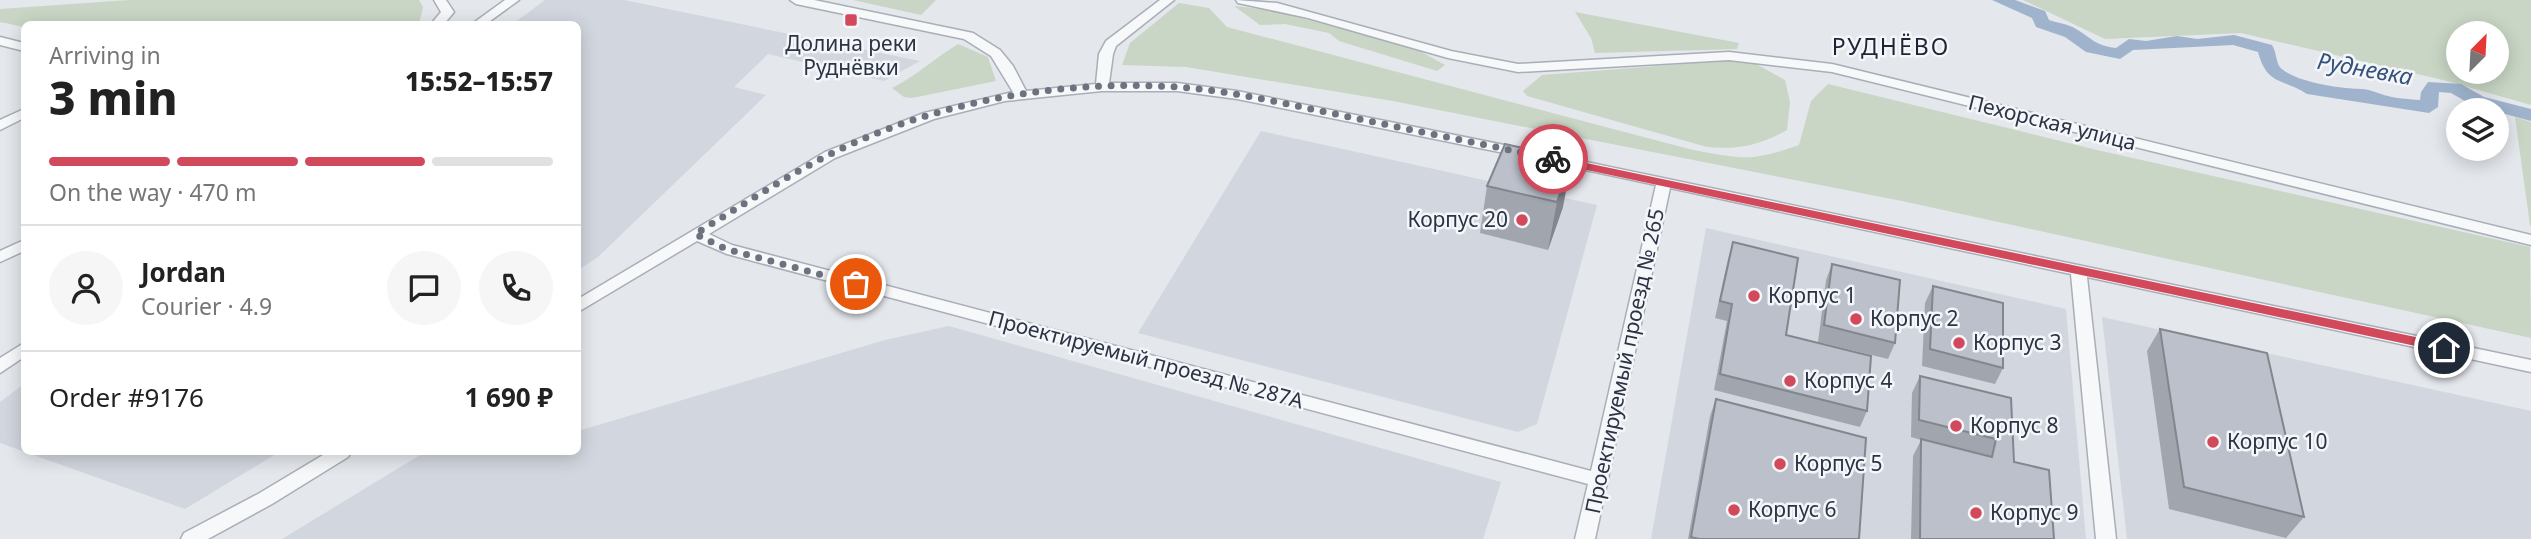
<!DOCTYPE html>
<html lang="en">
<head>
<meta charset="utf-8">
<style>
  body { margin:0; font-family:"Noto Sans",sans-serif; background:#f6f6f6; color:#222; height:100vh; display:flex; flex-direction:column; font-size:26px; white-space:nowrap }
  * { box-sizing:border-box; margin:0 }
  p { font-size:23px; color:#767676 }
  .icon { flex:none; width:38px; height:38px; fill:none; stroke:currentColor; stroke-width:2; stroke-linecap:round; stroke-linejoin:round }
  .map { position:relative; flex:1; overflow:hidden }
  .details { position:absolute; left:21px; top:21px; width:560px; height:434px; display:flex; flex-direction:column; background:#fff; border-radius:10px; box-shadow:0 4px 18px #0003 }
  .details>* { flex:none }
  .needle { width:46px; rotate:24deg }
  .controls { position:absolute; left:2446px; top:21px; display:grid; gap:14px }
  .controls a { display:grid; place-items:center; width:63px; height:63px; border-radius:50%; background:#fff; box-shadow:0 4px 18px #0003; font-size:35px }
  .pin { position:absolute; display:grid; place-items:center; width:60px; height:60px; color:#fff; margin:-30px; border:4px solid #fff; border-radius:50%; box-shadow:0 2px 7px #0007 }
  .courier { position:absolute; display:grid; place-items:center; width:70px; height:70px; margin:-35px; border:5px solid #d1495b; border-radius:50%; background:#fff; color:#222; box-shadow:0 2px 9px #0007 }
  .overview em { font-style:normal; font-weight:800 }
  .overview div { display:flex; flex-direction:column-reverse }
  .overview { display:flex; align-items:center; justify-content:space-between; height:119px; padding:0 28px }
  h1 { font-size:46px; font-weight:800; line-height:52px }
  .bar { display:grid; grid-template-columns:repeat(4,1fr); gap:10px 7px; align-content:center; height:84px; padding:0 28px }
  .bar i { height:9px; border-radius:5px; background:#e0e0e0 }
  .bar .selected { background:#d1495b }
  .bar p { grid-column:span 4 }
  .line { display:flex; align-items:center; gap:18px; padding:0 28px; border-top:2px solid #e0e0e0 }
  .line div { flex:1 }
  .round { display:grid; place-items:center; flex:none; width:74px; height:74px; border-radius:37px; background:#f6f6f6 }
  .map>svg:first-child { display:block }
  .built { fill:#d2d6de }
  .green { fill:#c9d6c5; fill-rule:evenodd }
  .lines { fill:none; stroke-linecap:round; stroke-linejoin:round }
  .river { fill:#9fb4cc; fill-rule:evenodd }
  .minor-casing { stroke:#a9aeb7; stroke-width:3 }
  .minor { fill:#f7f8fa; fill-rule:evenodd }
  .wall { fill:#a1a5ae }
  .shaded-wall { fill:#83868d }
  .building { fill:#bbc0ca; stroke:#83868d; stroke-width:2 }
  .route { fill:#d1495b }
  .done { stroke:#6c737f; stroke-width:7; stroke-dasharray:0 12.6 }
  .poi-dot { fill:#d1495b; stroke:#f4f6f9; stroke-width:2.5 }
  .labels { text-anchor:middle; stroke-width:5; stroke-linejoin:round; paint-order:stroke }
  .poi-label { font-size:21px; fill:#2b3445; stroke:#f4f6f9; text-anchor:start }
  .street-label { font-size:21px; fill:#2b3445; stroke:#f4f6f9 }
  .neighbourhood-label { font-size:23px; letter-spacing:2px; fill:#1d2536; stroke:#f4f6f9 }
  .water-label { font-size:23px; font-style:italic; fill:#34527a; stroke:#f4f6f9 }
</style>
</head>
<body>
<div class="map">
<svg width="2531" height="539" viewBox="0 0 2531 539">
  <rect width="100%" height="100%" fill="#e4e7ec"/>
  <path class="built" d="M545 0H624L920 61 884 81 768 54 734 87 766 95 598 257 578 270V24H513Z
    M1261 131 1597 205 1537 424 1518 432 1138 333Z
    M1706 228 2066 309 2086 539H1651Z
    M2102 317 2531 411V539H2127Z
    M949 326 1501 482 1483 539H282L425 452H578V431L885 340Z
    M24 384V452H279L185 509 0 443V402Z"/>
  <path class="green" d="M129 0H419L423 7 419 24H24V27L0 22V9Z
    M853 0H936L921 15Z
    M2023 0H2531V105L2443 80 2241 33 2105 39ZM2459 33H2497V72H2459Z
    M1179 3 1209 8 1227 27 1693 150C1743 159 1751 162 1799 145L1811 101 1828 84 2097 150 2530 247 2531 338 1902 201 1393 101 1186 67 1122 65 1130 43Z
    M1234 6 1265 9 1411 46 1445 65 1437 71 1339 41 1329 33 1285 24 1260 25Z
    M1575 12 1739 43 1737 49 1595 53 1591 38Z
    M958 44 988 57 996 81 912 98 904 97 892 88C916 76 935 58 958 44Z
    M1747 59 1785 80 1790 102 1787 130C1760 145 1738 150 1707 147L1527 96 1523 91 1542 75Z
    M2515 117 2531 122V226L2530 225Z"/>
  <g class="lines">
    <path class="river" d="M1992 0H2015L2045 11 2049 20C2057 23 2069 24 2076 29 2093 39 2094 45 2116 48L2129 39 2146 41 2177 36 2197 39 2234 35 2272 45C2276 51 2276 60 2279 66 2291 82 2342 89 2361 89 2370 89 2379 94 2388 96 2398 99 2410 99 2420 100L2421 92 2428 82 2461 84 2484 97 2531 109V121L2472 105 2451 93 2439 92 2438 107 2429 113 2307 94C2283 78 2267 86 2258 52L2233 45 2133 50 2120 59 2086 52 2065 37 2036 27 2032 18Z"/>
    <g class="minor-casing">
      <path id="minor" d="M434 0H446L454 12 444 24H431L441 12Z
        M505 0H519L486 24H472Z
        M790 0H814L973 33 1000 50 1013 66 1026 91 1096 84 1099 54 1106 41 1160 0H1174L1116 46 1113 54 1109 83H1177L1237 91 1529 150 1531 153 1529 156 1524 157 1237 99 1177 91H1102L1005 101 934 119 835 158 709 234 732 245 1591 471 1656 185 1548 162 1546 159 1553 155 2531 360V372L2087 277 2116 539H2096L2071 274 1670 188 1595 539H1575L1588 484 727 254 697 241 578 312V299L825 152 924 113 1013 92 991 56 964 39 796 4Z
        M1236 0 1277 3 1451 51 1518 64 1729 52 1832 64 2531 235V245L1832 72 1729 60 1518 72 1448 58 1308 18 1238 3Z
        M0 37 24 43V51L0 45Z
        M24 109V118L0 130V120Z
        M24 240V251L0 262V251Z
        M24 343V357L0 373V358Z
        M328 452H351L348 457 272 504 208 539H181L184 533 258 494Z"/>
    </g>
    <use href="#minor" class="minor"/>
  </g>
  <path class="wall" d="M1505 144 1563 207 1548 250 1480 233 1487 186Z
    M1733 242 1786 335 1867 411 1860 427 1714 390 1727 321 1715 318 1728 259Z
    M1832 264 1895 343 1888 359 1818 342 1826 280Z
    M1933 286 2003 368 1995 384 1922 366 1925 303Z
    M2160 329 2304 517 2286 538 2169 509 2147 351Z
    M1920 376 2011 398 2014 462 2054 539H1911L1913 456 1921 440 1911 437 1912 393Z
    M1716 399 1859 539H1688L1710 416Z"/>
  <path class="shaded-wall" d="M1572 159 1563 207 1548 250 1557 202Z"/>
  <path class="building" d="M1505 144 1572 159 1557 202 1487 186Z
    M1733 242 1798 258 1786 335 1871 356 1867 411 1720 374 1732 304 1720 301Z
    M1832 264 1900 280 1895 343 1824 325Z
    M1933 286 2003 303V368L1930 349Z
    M2160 329 2267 353 2304 517 2184 487Z
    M1920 376 2011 398 2014 462 2049 470 2054 539H1920L1921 439 1992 457 1996 439 1919 420Z
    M1716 399 1866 438 1859 539H1699L1691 537Z"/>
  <path class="route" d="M1553 156 2444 343 2450 348 2444 352 1549 162V157Z"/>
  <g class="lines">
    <path class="done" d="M856 284 726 249 695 234C748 202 799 167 856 142 955 98 1070 80 1178 87 1232 91 1286 104 1340 115 1411 130 1482 144 1553 159"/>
  </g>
  <g class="poi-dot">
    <rect x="844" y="13" width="14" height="14" rx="3.5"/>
    <circle cx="1522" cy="220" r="7"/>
    <circle cx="1754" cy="296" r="7"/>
    <circle cx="1856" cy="319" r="7"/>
    <circle cx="1959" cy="343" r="7"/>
    <circle cx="1790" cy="381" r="7"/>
    <circle cx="1956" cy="426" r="7"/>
    <circle cx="2213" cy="442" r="7"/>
    <circle cx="1780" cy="464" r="7"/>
    <circle cx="1734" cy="510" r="7"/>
    <circle cx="1976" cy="513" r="7"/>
  </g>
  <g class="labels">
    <g class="poi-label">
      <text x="851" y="51" text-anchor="middle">Долина реки<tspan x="851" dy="24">Руднёвки</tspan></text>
      <text x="1508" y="227" text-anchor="end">Корпус 20</text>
      <text x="1768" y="303">Корпус 1</text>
      <text x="1870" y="326">Корпус 2</text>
      <text x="1973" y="350">Корпус 3</text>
      <text x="1804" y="388">Корпус 4</text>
      <text x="1970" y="433">Корпус 8</text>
      <text x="2227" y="449">Корпус 10</text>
      <text x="1794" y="471">Корпус 5</text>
      <text x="1748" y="517">Корпус 6</text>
      <text x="1990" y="520">Корпус 9</text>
    </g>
    <g class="street-label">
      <text transform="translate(2052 123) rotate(14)" y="7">Пехорская улица</text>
      <text transform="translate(1146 360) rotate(15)" y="7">Проектируемый проезд № 287А</text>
      <text transform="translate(1625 361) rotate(-78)" y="7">Проектируемый проезд № 265</text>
    </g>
    <g class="neighbourhood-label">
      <text x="1891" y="55">РУДНЁВО</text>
    </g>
    <g class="water-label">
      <text transform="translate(2365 69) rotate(10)" y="8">Рудневка</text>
    </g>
  </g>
</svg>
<div class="controls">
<a><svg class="needle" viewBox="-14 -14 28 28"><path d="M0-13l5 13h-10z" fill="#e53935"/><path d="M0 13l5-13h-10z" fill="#767676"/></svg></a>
<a><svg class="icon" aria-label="layers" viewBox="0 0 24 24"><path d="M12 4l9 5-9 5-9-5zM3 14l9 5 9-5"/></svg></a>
</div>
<div class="pin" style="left:856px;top:284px;background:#ea580c"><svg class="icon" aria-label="bag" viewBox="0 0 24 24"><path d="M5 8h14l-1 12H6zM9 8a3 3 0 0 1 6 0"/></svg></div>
<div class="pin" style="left:2444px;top:348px;background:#1f2937"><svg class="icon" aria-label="home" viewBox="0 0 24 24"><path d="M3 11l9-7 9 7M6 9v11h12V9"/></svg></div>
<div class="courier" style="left:1553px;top:159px"><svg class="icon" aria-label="bike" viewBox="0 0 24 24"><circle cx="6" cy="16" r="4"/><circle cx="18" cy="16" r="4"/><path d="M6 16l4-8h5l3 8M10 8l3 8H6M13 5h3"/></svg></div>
<section class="details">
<div class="overview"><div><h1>3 min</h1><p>Arriving in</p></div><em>15:52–15:57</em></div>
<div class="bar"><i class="selected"></i><i class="selected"></i><i class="selected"></i><i></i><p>On the way · 470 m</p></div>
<div class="line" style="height:126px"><a class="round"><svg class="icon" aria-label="person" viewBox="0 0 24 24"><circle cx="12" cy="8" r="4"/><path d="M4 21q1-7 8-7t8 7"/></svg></a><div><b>Jordan</b><p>Courier · 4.9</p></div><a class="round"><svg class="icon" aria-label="chat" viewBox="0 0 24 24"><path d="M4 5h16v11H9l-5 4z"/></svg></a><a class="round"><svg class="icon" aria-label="phone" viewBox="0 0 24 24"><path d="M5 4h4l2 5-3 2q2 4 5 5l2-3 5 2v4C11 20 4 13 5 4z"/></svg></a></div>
<div class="line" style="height:91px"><div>Order #9176</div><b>1 690 ₽</b></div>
</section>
</div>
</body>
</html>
